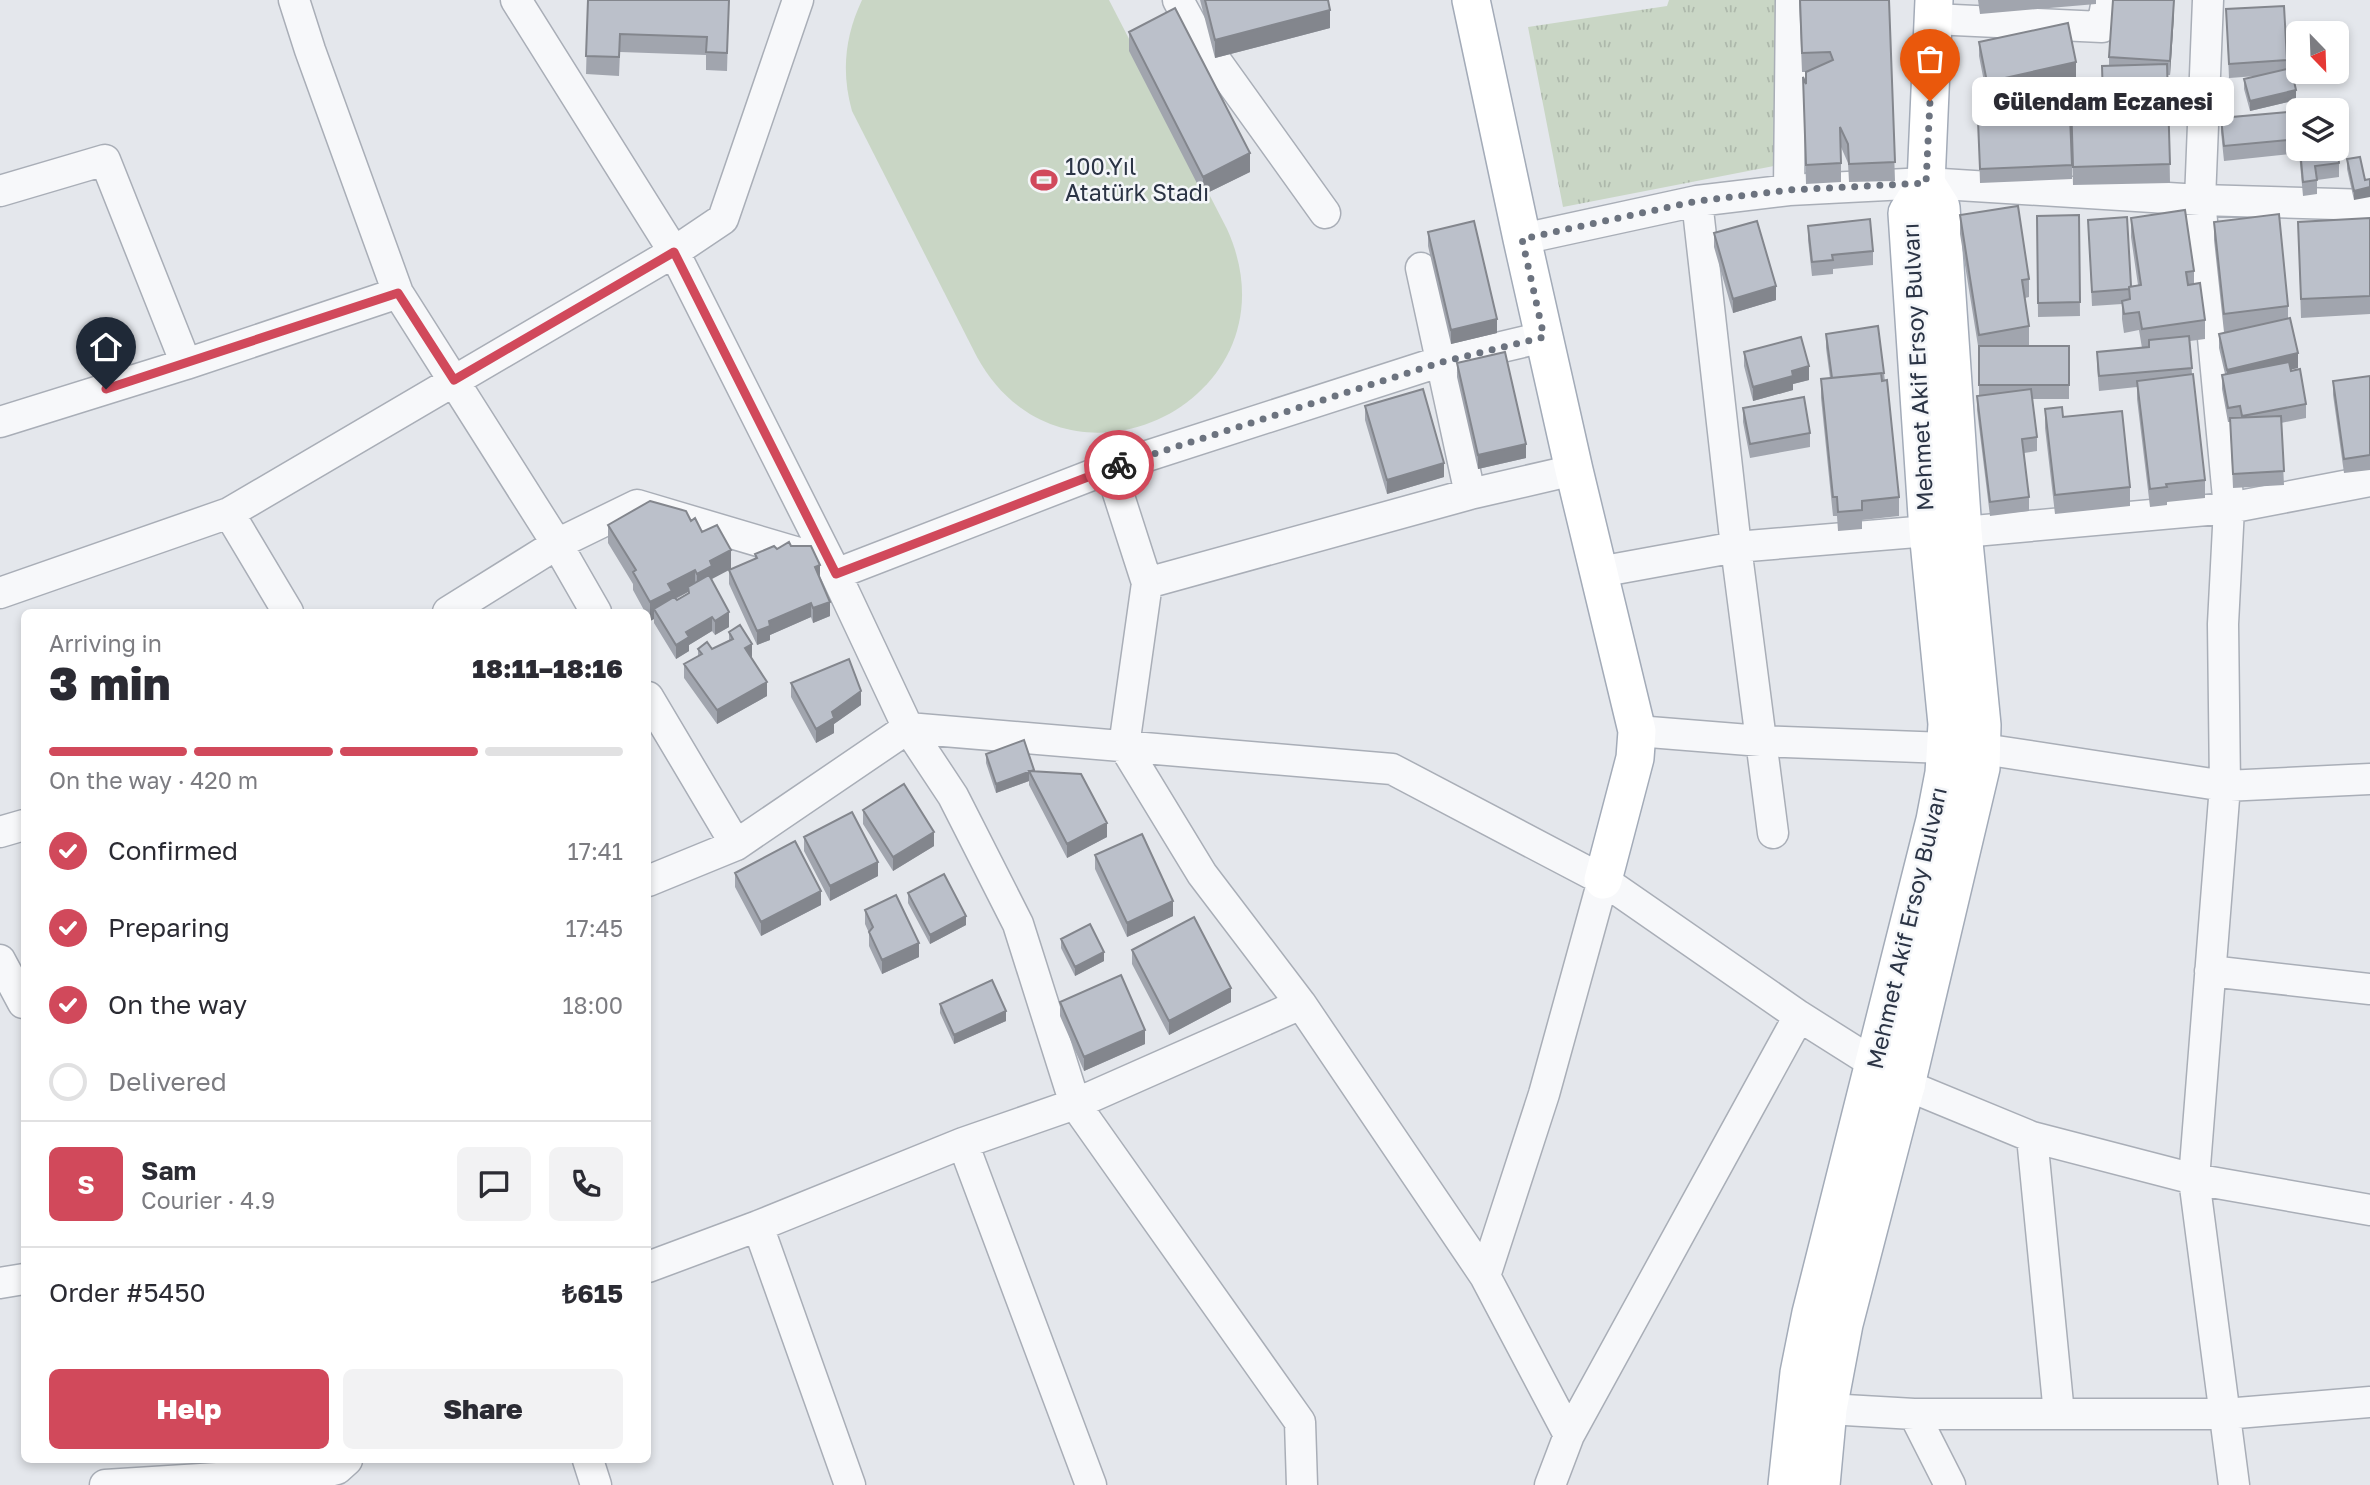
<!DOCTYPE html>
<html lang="en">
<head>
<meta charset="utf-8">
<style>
  body { margin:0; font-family:"Golos Text",sans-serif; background:#f2f2f3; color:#2b2b33; height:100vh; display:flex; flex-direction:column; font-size:26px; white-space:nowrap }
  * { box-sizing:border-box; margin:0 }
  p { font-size:23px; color:#7c7c81 }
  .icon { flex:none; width:38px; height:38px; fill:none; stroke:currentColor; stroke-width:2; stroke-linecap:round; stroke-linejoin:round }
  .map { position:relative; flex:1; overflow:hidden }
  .panel { position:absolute; left:21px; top:609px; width:630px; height:854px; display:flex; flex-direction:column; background:#fff; border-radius:10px; box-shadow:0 4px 10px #0003 }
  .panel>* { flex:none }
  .needle { width:46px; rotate:157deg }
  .tools { position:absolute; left:2286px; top:21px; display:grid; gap:14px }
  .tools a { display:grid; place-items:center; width:63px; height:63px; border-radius:10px; background:#fff; box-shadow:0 4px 10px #0003; font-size:35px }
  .pin { position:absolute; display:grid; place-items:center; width:60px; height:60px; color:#fff; margin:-72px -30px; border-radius:50% 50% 50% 0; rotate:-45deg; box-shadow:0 0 7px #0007 }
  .pin .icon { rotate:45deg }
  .courier { position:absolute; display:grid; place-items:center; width:70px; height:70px; margin:-35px; border:5px solid #d1495b; border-radius:50%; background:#fff; color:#222; box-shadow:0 2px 9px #0007 }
  .bubble { position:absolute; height:49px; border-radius:10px; background:#fff; box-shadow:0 4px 10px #0003; font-size:23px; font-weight:800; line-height:49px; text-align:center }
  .headline em { font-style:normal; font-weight:800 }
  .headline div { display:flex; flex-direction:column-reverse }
  .headline { display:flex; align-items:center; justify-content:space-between; height:119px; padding:0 28px }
  h1 { font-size:46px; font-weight:800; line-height:52px }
  .bar { display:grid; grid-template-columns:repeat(4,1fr); gap:10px 7px; align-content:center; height:84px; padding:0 28px }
  .bar i { height:9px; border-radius:5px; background:#e1e1e2 }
  .bar .on { background:#d1495b }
  .bar p { grid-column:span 4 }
  .line { display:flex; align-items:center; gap:18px; padding:0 28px; border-top:2px solid #e1e1e2 }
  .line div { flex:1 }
  .round { display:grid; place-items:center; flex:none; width:74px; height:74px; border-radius:10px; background:#f2f2f3 }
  ol { padding:0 28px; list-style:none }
  li { display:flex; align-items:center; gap:21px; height:77px }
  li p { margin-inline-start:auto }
  li .icon { padding:7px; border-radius:50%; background:#d1495b; color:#fff; stroke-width:4 }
  li:last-child { color:#7c7c81 }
  li i { width:38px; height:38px; border:4px solid #e1e1e2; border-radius:50% }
  .action { display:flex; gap:14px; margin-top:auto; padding:14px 28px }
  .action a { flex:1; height:80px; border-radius:10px; background:#d1495b; color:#fff; font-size:28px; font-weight:800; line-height:80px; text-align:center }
  .action a+a { background:#f2f2f3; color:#2b2b33 }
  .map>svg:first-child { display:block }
  .grass { fill:url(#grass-tufts) }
  .garden { fill:#c9d6c5 }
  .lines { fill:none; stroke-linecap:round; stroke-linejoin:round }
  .minor-casing { stroke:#a9aeb7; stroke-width:33 }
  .major-casing { stroke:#a3abb8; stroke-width:40 }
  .highway-casing { stroke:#8b94a3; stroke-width:42 }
  .minor { stroke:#f7f8fa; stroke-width:30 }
  .major { stroke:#fff; stroke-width:37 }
  .highway { stroke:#fff; stroke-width:38 }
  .wall { fill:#a1a5ae; fill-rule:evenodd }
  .shaded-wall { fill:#83868d }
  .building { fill:#bbc0ca; stroke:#83868d; stroke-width:2 }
  .done { stroke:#6c737f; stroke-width:7; stroke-dasharray:0 12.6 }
  .route { stroke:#d1495b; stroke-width:9 }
  .labels { text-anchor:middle; stroke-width:5; stroke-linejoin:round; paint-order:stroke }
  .poi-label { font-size:23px; fill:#2b3445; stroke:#f4f6f9; text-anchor:start }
  .street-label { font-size:23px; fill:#2b3445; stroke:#f4f6f9 }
</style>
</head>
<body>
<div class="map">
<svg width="2370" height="1485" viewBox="0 0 2370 1485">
  <defs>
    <pattern id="grass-tufts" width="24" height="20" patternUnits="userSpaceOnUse" patternTransform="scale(1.75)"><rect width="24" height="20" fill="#c9d6c5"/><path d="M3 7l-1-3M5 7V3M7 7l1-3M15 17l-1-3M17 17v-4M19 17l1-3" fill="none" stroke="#adb8ab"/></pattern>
  </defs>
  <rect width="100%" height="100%" fill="#e4e7ec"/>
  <path class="grass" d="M1669 0H1779V165L1563 207 1528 27 1667 6Z"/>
  <path class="garden" d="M862 0H1109L1227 229C1304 399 1065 517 977 357L852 111C841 72 845 36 862 0Z"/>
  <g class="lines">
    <g class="minor-casing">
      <path id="minor" d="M294 0 310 50 398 293 557 544 596 612
        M516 0 674 252 830 562 908 728 953 796 1018 924 1075 1104 1300 1422 1302 1485
        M1178 0 1196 33 1325 213
        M2208 0 2200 200 2229 508 2223 624 2225 786 2194 1179 2234 1485
        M1933 19 2102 27 2107 0
        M1789 190 1791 0
        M0 191 105 160 186 364 0 422
        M1697 201 1736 547 1773 833
        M1522 239 1697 201 1789 190 1926 183 2200 200 2370 205
        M1421 268 1470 494
        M186 364 398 293
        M1110 468 1147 583 1124 746 1202 874 1301 1004 1485 1276 1569 1435
        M229 513 288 612
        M1963 532 2229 508 2370 481
        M1599 572 1736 547 1928 531
        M836 574 1110 468 1442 361 1544 337
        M1147 583 1470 494 1574 470
        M0 593 229 513 674 252 723 219 798 0
        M448 612 557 544 637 505 819 559
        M648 697 736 845
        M1637 731 1761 741 1946 748
        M1983 749 2225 786 2370 779
        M0 832 24 825
        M648 881 736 845 908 728 1392 769 1603 880 1799 1016 1875 1064
        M0 960 23 1003
        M2210 971 2370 989
        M1906 1085 2032 1137 2194 1179 2370 1210
        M2032 1137 2059 1414
        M963 1143 1091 1485
        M758 1226 850 1485
        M648 1267 758 1226 963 1143 1075 1104 1301 1004
        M1485 1276 1544 1094 1603 880
        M0 1283 24 1279
        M1828 1409 1914 1414H2225L2370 1402
        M1914 1414 1950 1485
        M588 1460 596 1485
        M105 1485 329 1471 337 1469 347 1460
        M1550 1485 1569 1435 1799 1016"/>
    </g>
    <g class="major-casing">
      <path id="major" d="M1471 0 1522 239 1574 470 1637 731 1635 758 1603 880
        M1787 1485 1799 1373 1811 1313 1935 820 1944 773 1947 724 1928 531 1907 213 1926 183 1934 0
        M1821 1485 1828 1409 1844 1324 1906 1085 1981 768 1982 725 1963 532 1941 207 1926 183"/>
    </g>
    <g class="highway-casing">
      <path id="highway" d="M1875 1064 1906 1085"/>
    </g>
    <use href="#minor" class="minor"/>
    <use href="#major" class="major"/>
    <use href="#highway" class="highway"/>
  </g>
  <path class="wall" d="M588 0H729L727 71 706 70V55L620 52 619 76 586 74Z
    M1200 0H1328L1330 28 1215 58Z
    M1799 0H1889L1895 181 1849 182 1848 163 1841 147V182L1806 184 1803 77 1806 83 1807 72H1802Z
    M1978 0H2096V4L1980 14Z
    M2226 9 2287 60V69L2296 100 2250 111 2244 89V79L2257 76 2229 78Z
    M2174 15 2170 75H2168L2170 183 2073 185 2071 118 2102 99 2109 65V57Z
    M1129 32 1250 172 1203 195 1129 51Z
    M1979 42 2076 77 2023 88 2024 119 2072 165V179L1980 183 1978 121H1982L1985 87 1979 56Z
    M2298 111V149H2317L2318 154 2339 163V177L2317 180V194L2303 196 2299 153 2224 161 2221 132V118Z
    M2347 159 2365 180 2354 200 2347 169Z
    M1960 215 2029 279V297L2025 298 2029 326V345L2022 346H2069V399H2032L2037 437V451L2024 453 2029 497V511L1990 516 1977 410V396L1979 395V352L1960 234Z
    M2079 215 2080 316 2038 317 2037 216Z
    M2131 218 2194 271V284L2205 320V339L2190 341 2192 374 2205 480V498L2167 502V505L2150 507 2137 399V387L2099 391 2097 366V352L2142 348 2139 330 2124 333 2122 319V304L2092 306 2088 220 2131 286 2138 285 2131 237Z
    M2370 218V314L2301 318 2298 222Z
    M2214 222 2288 306V318L2298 368 2291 369 2306 404V418L2281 423 2284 485 2233 488 2230 422H2228L2222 389V375L2225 374 2219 348V334L2230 332H2224L2214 240Z
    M1808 226 1873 251V265L1833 269V274L1812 276 1808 240Z
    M1428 232 1497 333 1451 344 1428 246Z
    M1714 233 1776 300 1733 313 1714 247Z
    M1826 334 1884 373 1899 497V516L1862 520V529L1838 531 1837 516H1833L1821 398V379L1830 378 1826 348Z
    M1744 352 1809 380 1793 384V390L1753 401 1744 366Z
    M1457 363 1526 458 1478 469 1457 377Z
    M2370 376V470L2344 473 2333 395V381Z
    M1365 406 1444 477 1387 494 1365 420Z
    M1743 408 1810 433V447L1750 458 1743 422Z
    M2045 409 2130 487V506L2055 514 2045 428Z
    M608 525 712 579 729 627 715 635 712 631 689 645V651L676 659 654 623V619L650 621 648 617V612H645L633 590V584L608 543ZM688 592V593L677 600 676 599Z
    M791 546 820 578 830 616 813 623 811 617 770 635V640L757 645 729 584V570L755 559V554Z
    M729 632 752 658 767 696 717 724 684 678V664L698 656V649H712L729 640Z
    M791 683 861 705 834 724V733L816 743 791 697Z
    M986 754 1034 771 1107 837 1067 858 1029 785V781L996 793 986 763Z
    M863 810 934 846 893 871 863 824Z
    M804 837 878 876 830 901 804 851Z
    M1095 855 1173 916 1127 937 1095 869Z
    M735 873 821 905 761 936 735 887Z
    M908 893 966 925 930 944 908 903Z
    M865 910 919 957 882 974 869 946V933L865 924Z
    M1061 939 1104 961 1075 976 1061 948Z
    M1132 950 1231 1002 1169 1035 1132 964Z
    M1060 1002 1145 1044 1084 1071 1060 1016Z
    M940 1004 1006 1021 954 1044 940 1013Z"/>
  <path class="shaded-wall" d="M2174 0V15L2170 75V61Z
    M1330 10V28L1215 58V40Z
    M2076 62V77L1987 96V82Z
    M2296 90V100L2250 111V101Z
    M1250 153V172L1203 195V177Z
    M2370 187V197L2354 200V191Z
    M1776 286V300L1733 313V299Z
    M1497 319V333L1451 344V330Z
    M2298 353V368L2227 384V370Z
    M1809 366V380L1793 384V390L1753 401V387L1792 371Z
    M1526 444V458L1478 469V455Z
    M1444 463V477L1387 494V480Z
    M731 550V569L712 579V584L697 592V574L710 561Z
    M820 565V580L815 567Z
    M695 570V588L688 587V592L654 609V619L650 621V602L668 584Z
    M830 602V616L813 623V608Z
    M811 603V617L770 635V640L757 645V631L769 621Z
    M729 612V627L715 635V621Z
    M712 617V631L689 645V651L676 659V645L686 632Z
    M752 644V658L745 648Z
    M767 682V696L717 724V710Z
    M861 691V705L834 724V733L816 743V729L832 712Z
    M1029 772V781L996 793V784Z
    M1107 823V837L1067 858V844Z
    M934 832V846L893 871V857Z
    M878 862V876L830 901V886Z
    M821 891V905L761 936V922Z
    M1173 901V916L1127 937V923Z
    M966 916V925L930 944V935Z
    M919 943V957L882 974V960Z
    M1104 952V961L1075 976V967Z
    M1231 988V1002L1169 1035V1021Z
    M1006 1011V1021L954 1044V1035Z
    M1145 1030V1044L1084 1071V1057Z"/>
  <path class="building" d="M588 0H729L727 53 706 52 707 37 620 34 619 57 586 56Z
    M1205 0H1328L1330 10 1215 40Z
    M1800 0H1889L1895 162 1849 164 1848 144 1840 127 1841 163 1806 165 1803 77 1806 84V72L1833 60 1830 52 1802 53Z
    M2113 0H2174L2170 61 2109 57Z
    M2284 6 2287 60 2229 64 2226 9Z
    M1175 8 1250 153 1203 177 1129 32Z
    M2068 23 2076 62 1987 82 1979 42Z
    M2167 64 2170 164 2073 167 2071 100 2103 99 2102 66Z
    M2291 68 2296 90 2250 101 2244 79Z
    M2022 85 2024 118 1983 121 1981 87Z
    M2298 111V139L2224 146 2221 118Z
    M2070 116 2072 165 1980 169 1978 121Z
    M2300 149H2317L2318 154 2338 152 2339 163 2315 166 2317 180 2303 182Z
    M2360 157 2365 180 2370 179V187L2354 191 2347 159Z
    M2018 206 2029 279 2022 280 2029 326 1979 335 1960 215Z
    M2185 210 2194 271 2186 272 2188 285 2200 283 2205 320 2142 329 2139 312 2124 314 2122 301 2130 299 2129 287 2141 285 2131 218Z
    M2279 214 2288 306 2224 314 2214 222Z
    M2079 215 2080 302 2038 303 2037 216Z
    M2127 217 2131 286 2129 287V289L2092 292 2088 220Z
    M2370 218V296L2301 299 2298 222Z
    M1870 219 1873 251 1832 255 1833 260 1812 262 1808 226Z
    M1474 221 1497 319 1451 330 1428 232Z
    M1757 221 1776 286 1733 299 1714 233Z
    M2290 318 2298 353 2227 370 2219 334Z
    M1878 326 1884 373 1832 378 1826 334Z
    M2189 336 2192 368 2099 376 2097 352 2149 347V340Z
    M1801 337 1809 366 1792 371 1793 376 1753 387 1744 352Z
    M1979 346H2069V385H1979Z
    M1505 352 1526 444 1478 455 1457 363Z
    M2289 362 2291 371 2300 369 2306 404 2242 416 2240 406 2228 408 2222 375Z
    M1881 373 1882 381 1887 380 1899 497 1862 501V510L1838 512 1837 497H1833L1821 379Z
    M2193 374 2205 480 2166 484 2167 487 2150 489 2137 381Z
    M2370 376V455L2344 459 2333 381Z
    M1423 389 1444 463 1387 480 1365 406Z
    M2031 389 2037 437 2022 439 2029 497 1990 502 1977 396Z
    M1804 397 1810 433 1750 444 1743 408Z
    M2062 407 2063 417 2122 411 2130 487 2055 495 2045 409Z
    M2281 416 2284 471 2233 474 2230 418Z
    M650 501 686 511 691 521 695 518 702 532 717 525 731 550 710 561 712 566 697 574 695 570 668 584 672 591 650 602 633 572 636 570 608 525Z
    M789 542 791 546H811L820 565 815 567 830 602 813 608 811 603 769 621 770 626 757 631 729 570 757 558 755 554 774 546 777 549Z
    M709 575 729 612 715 621 712 617 686 632 689 637 676 645 654 609 674 597 677 600 689 593 688 587Z
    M740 625 752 644 745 648 767 682 717 710 684 664 702 654 698 649 707 642 712 649 733 639 729 632Z
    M849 659 861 691 832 712 834 718 816 729 791 683Z
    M1024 740 1034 770 996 784 986 754Z
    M1029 771 1081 774 1107 823 1067 844Z
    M904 784 934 832 893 857 863 810Z
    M852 812 878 862 830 886 804 837Z
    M1142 834 1173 901 1127 923 1095 855Z
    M795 841 821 891 761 922 735 873Z
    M944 874 966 916 930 935 908 893Z
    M896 895 919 943 882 960 869 932 873 927 865 910Z
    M1194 917 1231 988 1169 1021 1132 950Z
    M1090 924 1104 952 1075 967 1061 939Z
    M1121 975 1145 1030 1084 1057 1060 1002Z
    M992 980 1006 1011 954 1035 940 1004Z"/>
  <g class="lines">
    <path class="done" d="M1119 465 1442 362 1544 337 1522 239 1697 201 1789 190 1926 183 1930 101"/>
    <path class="route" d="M106 389 398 293 454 380 674 252 836 574 1119 465"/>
  </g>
  <defs>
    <g id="stadium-bare" transform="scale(2.1)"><path d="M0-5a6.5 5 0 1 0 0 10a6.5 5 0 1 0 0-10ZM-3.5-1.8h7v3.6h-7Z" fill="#d1495b" stroke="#f4f6f9" stroke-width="2.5" paint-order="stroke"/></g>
  </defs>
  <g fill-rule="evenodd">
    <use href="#stadium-bare" x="1044" y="180"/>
  </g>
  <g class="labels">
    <g class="poi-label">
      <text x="1065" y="175">100.Yıl<tspan x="1065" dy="26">Atatürk Stadı</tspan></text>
    </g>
    <g class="street-label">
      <text transform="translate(1918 367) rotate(-93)" y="8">Mehmet Akif Ersoy Bulvarı</text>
      <text transform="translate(1907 928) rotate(-77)" y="8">Mehmet Akif Ersoy Bulvarı</text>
    </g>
  </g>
</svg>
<div class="tools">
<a><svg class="needle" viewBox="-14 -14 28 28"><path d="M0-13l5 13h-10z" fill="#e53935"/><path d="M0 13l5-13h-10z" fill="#7c7c81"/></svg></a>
<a><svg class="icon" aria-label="layers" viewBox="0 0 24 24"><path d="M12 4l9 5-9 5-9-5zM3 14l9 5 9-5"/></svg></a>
</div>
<div class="pin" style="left:1930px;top:101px;background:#ea580c"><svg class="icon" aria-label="bag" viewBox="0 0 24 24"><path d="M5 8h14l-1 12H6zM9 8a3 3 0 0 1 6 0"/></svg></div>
<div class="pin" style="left:106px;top:389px;background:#1f2937"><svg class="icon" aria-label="home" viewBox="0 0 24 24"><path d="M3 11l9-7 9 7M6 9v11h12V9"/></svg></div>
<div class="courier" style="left:1119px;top:465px"><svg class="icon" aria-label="bike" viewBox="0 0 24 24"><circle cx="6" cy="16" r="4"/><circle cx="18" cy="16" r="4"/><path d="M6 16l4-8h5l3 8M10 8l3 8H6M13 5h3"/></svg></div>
<div class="bubble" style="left:1972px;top:77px;width:262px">Gülendam Eczanesi</div>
<section class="panel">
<div class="headline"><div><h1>3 min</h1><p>Arriving in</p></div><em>18:11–18:16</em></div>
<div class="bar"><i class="on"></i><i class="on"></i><i class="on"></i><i></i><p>On the way · 420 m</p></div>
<ol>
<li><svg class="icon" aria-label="check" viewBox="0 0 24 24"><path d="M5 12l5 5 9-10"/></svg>Confirmed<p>17:41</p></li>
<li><svg class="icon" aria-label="check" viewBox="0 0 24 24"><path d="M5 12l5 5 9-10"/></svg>Preparing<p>17:45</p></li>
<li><svg class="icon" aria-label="check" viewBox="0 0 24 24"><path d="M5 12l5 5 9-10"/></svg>On the way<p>18:00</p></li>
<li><i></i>Delivered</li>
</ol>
<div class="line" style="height:126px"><b class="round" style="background:#d1495b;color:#fff">S</b><div><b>Sam</b><p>Courier · 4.9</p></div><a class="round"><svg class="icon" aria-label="chat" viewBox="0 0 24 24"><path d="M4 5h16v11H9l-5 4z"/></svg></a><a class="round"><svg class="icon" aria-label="phone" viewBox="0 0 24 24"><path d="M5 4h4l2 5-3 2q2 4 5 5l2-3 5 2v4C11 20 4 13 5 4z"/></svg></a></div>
<div class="line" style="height:91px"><div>Order #5450</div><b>₺615</b></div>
<div class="action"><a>Help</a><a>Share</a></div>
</section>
</div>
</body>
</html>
